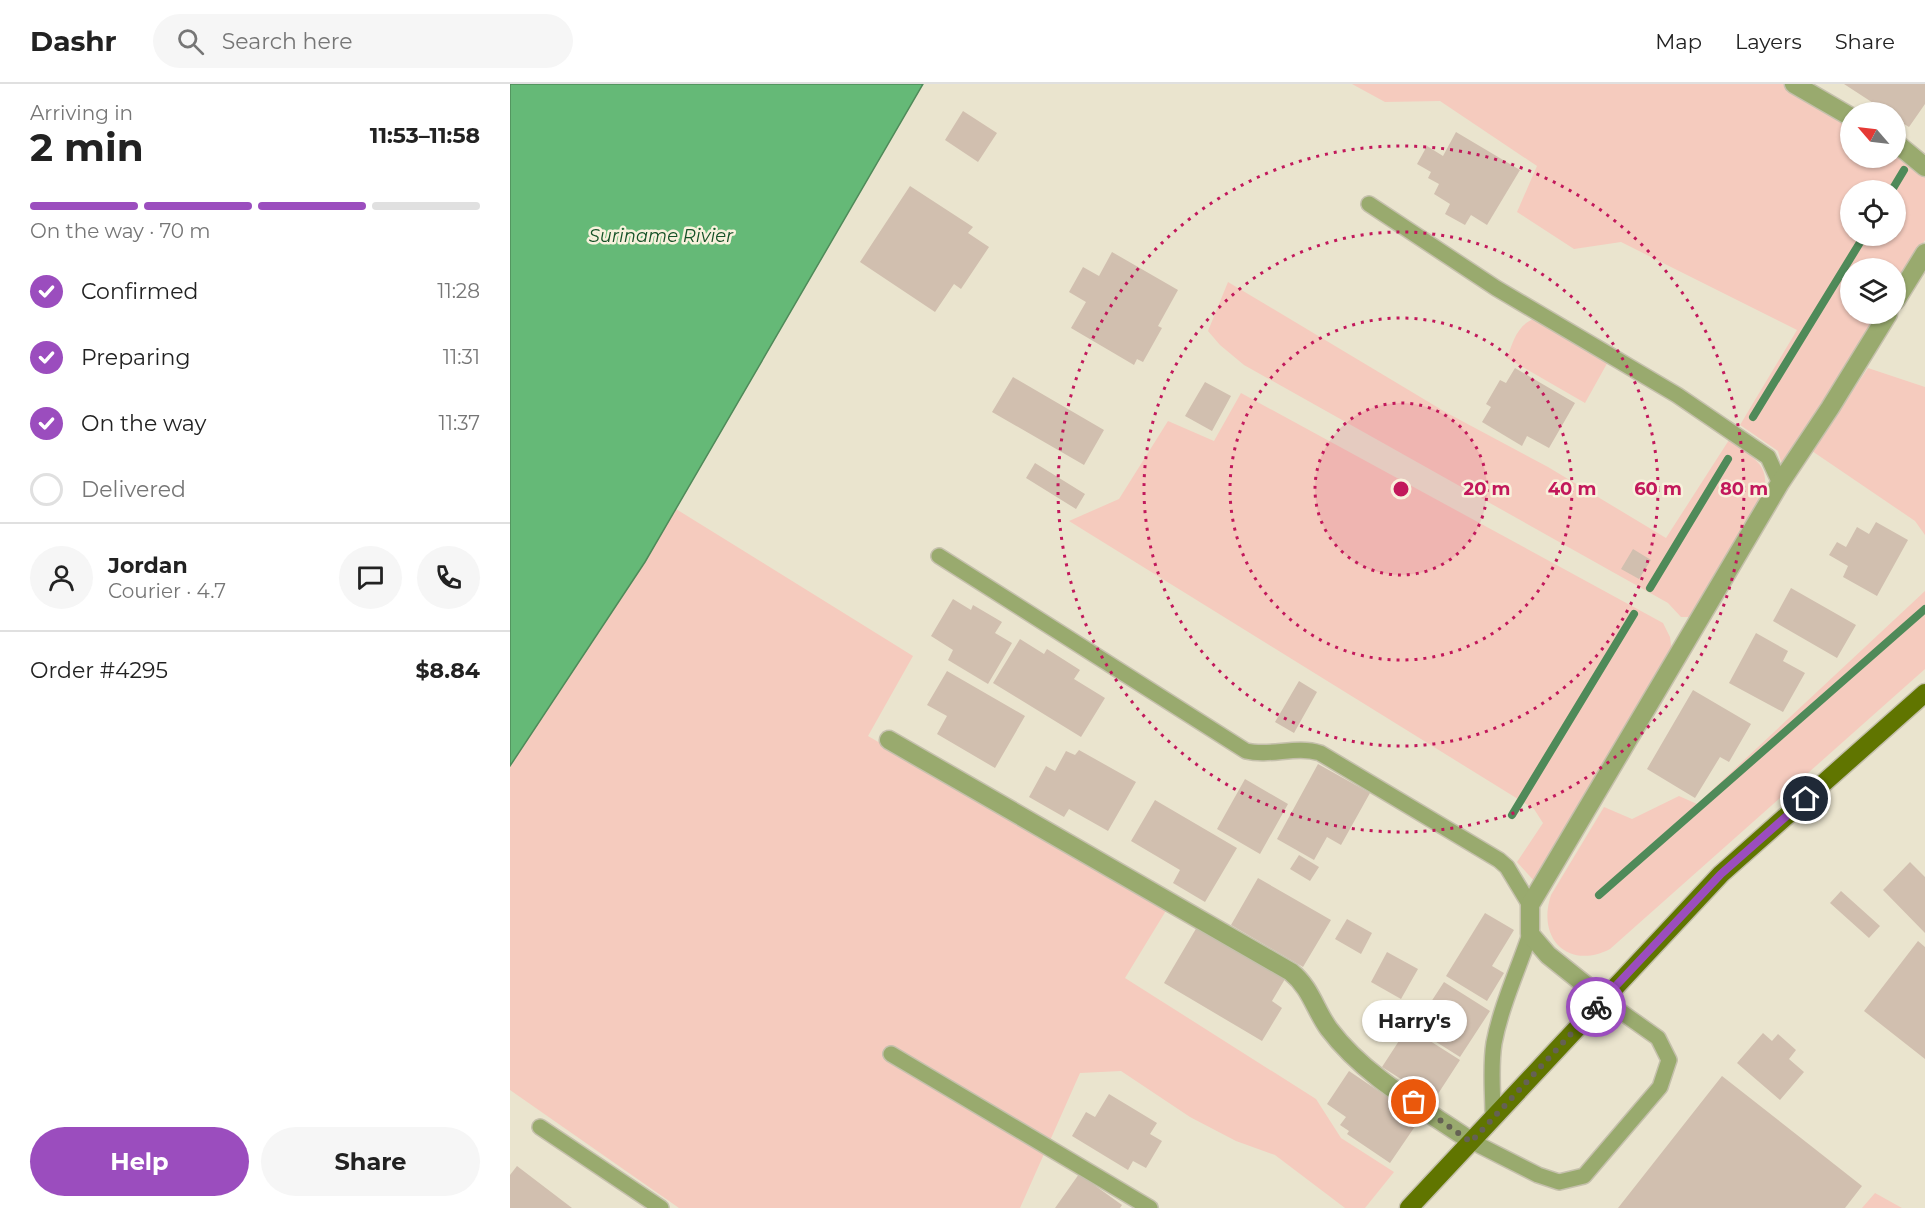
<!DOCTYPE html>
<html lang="en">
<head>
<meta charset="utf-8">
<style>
  body { margin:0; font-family:Montserrat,sans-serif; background:#f6f6f6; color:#222; height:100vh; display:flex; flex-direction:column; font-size:22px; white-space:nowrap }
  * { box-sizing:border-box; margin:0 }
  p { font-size:20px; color:#767676 }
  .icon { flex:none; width:33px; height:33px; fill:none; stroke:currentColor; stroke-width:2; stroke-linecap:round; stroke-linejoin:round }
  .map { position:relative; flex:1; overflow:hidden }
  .sheet { display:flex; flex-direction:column; background:#fff; width:510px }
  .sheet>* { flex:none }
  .needle { width:39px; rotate:298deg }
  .tools { position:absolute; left:1330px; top:18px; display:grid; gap:12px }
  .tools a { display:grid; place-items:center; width:66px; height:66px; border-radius:50%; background:#fff; box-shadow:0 2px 4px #0004; font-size:30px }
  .pin { position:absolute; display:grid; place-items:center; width:51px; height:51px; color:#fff; margin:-26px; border:3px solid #fff; border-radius:50%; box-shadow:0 2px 6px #0007 }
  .courier { position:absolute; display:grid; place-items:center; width:60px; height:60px; margin:-30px; border:4px solid #9b4dbe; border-radius:50%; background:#fff; color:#222; box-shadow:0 2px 8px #0007 }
  .bubble { position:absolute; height:42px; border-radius:21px; background:#fff; box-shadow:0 2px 4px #0004; font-size:20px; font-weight:700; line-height:42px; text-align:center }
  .headline em { font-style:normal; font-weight:700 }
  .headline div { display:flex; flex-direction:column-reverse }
  .headline { display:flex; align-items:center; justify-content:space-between; height:102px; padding:0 30px }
  h1 { font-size:39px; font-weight:700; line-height:45px }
  .bar { display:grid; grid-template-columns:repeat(4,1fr); gap:9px 6px; align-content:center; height:72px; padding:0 30px }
  .bar i { height:8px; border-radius:4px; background:#e0e0e0 }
  .bar .active { background:#9b4dbe }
  .bar p { grid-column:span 4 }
  .line { display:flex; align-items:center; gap:15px; padding:0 30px; border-top:2px solid #e0e0e0 }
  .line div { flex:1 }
  .round { display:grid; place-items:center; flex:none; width:63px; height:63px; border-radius:32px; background:#f6f6f6 }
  ol { padding:0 30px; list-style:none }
  li { display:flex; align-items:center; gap:18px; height:66px }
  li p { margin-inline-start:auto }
  li .icon { padding:6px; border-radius:50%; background:#9b4dbe; color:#fff; stroke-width:4 }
  li:last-child { color:#767676 }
  li i { width:33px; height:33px; border:3px solid #e0e0e0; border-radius:50% }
  .primary-button { display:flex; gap:12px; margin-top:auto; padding:12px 30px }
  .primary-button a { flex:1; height:69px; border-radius:36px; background:#9b4dbe; color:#fff; font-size:24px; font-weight:700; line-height:69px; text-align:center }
  .primary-button a+a { background:#f6f6f6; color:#222 }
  header { display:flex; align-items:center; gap:36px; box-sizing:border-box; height:84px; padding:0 30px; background:#fff; border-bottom:2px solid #e0e0e0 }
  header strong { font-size:28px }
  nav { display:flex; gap:33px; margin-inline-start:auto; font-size:21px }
  .search { width:420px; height:54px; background:#f6f6f6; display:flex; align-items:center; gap:15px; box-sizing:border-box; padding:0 21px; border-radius:33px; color:#767676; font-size:22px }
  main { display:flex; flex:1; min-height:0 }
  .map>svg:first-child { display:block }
  .green { fill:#f5cbbe; fill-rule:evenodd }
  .water { fill:#65b977; stroke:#4f8a59; stroke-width:1.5 }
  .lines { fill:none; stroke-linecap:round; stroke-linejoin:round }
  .stream { stroke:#4f8a59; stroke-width:8 }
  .building { fill:#d1bfaf }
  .service-casing { stroke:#c5c0ac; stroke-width:18 }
  .minor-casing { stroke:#c5c0ac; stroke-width:21 }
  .primary-casing { stroke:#c5c0ac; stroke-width:21 }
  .service { stroke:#99aa6e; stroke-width:15 }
  .minor { stroke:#99aa6e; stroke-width:18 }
  .primary { stroke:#607500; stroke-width:18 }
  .done { stroke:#656154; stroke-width:6; stroke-dasharray:0 10.8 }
  .route { stroke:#9b4dbe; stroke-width:8 }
  .ring { fill:none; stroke:#c2185b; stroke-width:3; stroke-dasharray:3 6 }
  .labels { text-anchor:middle; stroke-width:5; stroke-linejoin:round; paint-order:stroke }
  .water-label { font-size:18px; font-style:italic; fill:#145126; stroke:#f8f1dc }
  .centre { fill:#c2185b; stroke:#f8f1dc; stroke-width:3 }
  .ring-label { font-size:18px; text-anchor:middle; font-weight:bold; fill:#c2185b; stroke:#f8f1dc; stroke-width:5; stroke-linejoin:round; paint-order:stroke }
</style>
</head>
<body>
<header>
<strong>Dashr</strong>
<div class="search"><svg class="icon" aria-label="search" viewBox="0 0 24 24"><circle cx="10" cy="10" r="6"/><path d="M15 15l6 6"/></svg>Search here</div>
<nav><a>Map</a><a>Layers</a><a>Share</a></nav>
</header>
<main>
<section class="sheet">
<div class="headline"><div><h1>2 min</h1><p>Arriving in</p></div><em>11:53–11:58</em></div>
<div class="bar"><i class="active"></i><i class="active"></i><i class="active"></i><i></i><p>On the way · 70 m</p></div>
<ol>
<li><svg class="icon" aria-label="check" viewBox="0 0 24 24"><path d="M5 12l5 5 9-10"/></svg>Confirmed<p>11:28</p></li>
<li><svg class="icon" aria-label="check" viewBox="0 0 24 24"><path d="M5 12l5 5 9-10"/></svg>Preparing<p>11:31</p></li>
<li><svg class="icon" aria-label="check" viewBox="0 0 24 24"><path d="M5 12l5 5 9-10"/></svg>On the way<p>11:37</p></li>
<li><i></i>Delivered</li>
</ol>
<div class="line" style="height:108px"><a class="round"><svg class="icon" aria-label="person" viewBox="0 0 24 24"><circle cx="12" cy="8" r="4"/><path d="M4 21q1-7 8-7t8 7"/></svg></a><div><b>Jordan</b><p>Courier · 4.7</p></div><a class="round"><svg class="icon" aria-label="chat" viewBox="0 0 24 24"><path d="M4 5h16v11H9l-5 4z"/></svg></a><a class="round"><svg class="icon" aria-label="phone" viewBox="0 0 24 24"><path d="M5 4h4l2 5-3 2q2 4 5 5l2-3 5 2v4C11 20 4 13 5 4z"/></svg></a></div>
<div class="line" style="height:78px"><div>Order #4295</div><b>$8.84</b></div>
<div class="primary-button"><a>Help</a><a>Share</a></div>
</section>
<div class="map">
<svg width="1415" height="1124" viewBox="0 0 1415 1124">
  <rect width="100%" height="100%" fill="#eae4ce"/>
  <path class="green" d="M842 0H1273L1341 40V74H1386V67L1406 81 1415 92V156L1386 204V184H1341V230H1370L1310 329 1272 381 1268 367 1230 341 1287 246 1111 158 1064 165 1007 128 1027 82 930 17 875 18ZM1341 106H1386V152H1341Z
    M718 198 937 329 1038 383 1156 454 1219 356C1248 377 1265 383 1249 422L1184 533H1171L1158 519 734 281 710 261 698 247Z
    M1026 234 1099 276 1075 319 997 274C1003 258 1007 240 1026 234Z
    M1358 284 1415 303V451L1405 437 1302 367Z
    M731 309 1153 539 1160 553 1162 568 1025 798 1007 778 1033 739 1024 725 559 437 609 415 658 337 704 357Z
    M166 425 403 572 358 652 657 825 615 894 806 1015 831 1054 884 1088 855 1124H835L765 1071 726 1057 680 1033 611 987 570 989 510 1124H169L0 1006V682L135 478Z
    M1415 507V585L1100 865C1060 886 1026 856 1041 811L1094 723 1122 735 1169 712 1187 720Z
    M1365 1109 1392 1124H1352Z"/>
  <path class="water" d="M0 0H413L135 478 0 682Z"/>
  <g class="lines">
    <path class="stream" d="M1382 106 1394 86
      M1243 333 1354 152
      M1140 504 1218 375
      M1002 731 1124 530
      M1089 811 1415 525"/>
  </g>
  <path class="building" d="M1334 0H1415V20L1399 43 1386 35V28H1377Z
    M453 27 487 49 468 78 435 56Z
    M946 48 1010 86 977 141 961 131 955 141 935 130 940 120 924 110 929 100 918 94 921 88 907 80 917 62 933 72Z
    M400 102 463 143 458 149 479 163 451 205 444 200 425 228 350 178Z
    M602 168 668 206 648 242 652 244 633 278 627 275 624 281 561 244 576 218 559 208 573 183 589 192Z
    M1005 284 1065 319 1039 364 1017 352 1012 362 972 338 981 323 976 320 990 296 996 299Z
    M503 293 594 346 574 381 482 328Z
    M695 298 721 312 702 347 675 332Z
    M525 379 575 410 566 425 516 394Z
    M1366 438 1398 456 1367 512 1333 493 1338 482 1319 471 1327 458 1336 463 1347 443 1359 450Z
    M1123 465 1141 476 1129 495 1111 485Z
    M1281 504 1346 541 1327 574 1263 537Z
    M443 515 461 526 463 521 492 538 485 549 502 559 478 600 438 576 443 566 421 552Z
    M1246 549 1278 567 1273 577 1295 589 1273 628 1219 599Z
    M510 555 534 570 537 565 570 586 564 595 595 614 571 653 483 599Z
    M437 587 515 632 485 684 427 650 437 632 417 621Z
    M789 597 807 608 784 649 765 638Z
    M1183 606 1241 640 1219 678 1210 673 1185 714 1137 685Z
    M569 666 626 698 598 747 559 725 554 733 519 713 536 682 545 687 556 667 565 671Z
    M808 680 860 709 831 761 817 753 804 776 767 755Z
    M735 695 778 720 750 770 707 745Z
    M645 716 727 764 695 818 663 799 670 786 621 757Z
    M789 771 809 783 800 797 780 785Z
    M1400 778 1415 793V849L1373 806Z
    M748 794 821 836 793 883 721 841Z
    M1331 807 1370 842 1359 854 1320 819Z
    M975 829 1004 846 982 882 994 889 977 917 936 892Z
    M837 835 862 849 851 870 825 855Z
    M687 843 775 895 762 917 772 924 752 957 654 899Z
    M1408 857 1415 863V975L1354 927Z
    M877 868 908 885 891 915 861 898Z
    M934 898 980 927 950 973 904 944Z
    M898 943 950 976 924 1016 872 983Z
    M1253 949 1262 957 1268 950 1286 966 1279 975 1294 988 1270 1016 1227 979Z
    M839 987 910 1035 880 1079 837 1050 839 1047 830 1041 836 1033 817 1020Z
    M1212 992 1352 1102 1335 1124H1108Z
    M599 1010 647 1039 640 1050 652 1057 636 1084 623 1077 618 1086 562 1052 576 1028 585 1033Z
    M7 1082 62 1124H0V1091Z
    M569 1090 612 1121 610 1124H545Z"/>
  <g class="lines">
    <g class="service-casing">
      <path id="service" d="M859 120 986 204 1167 311 1258 373 1270 399
        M429 472 736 667C761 673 786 661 810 669L989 776 997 783 1020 821
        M381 970 640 1124
        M983 1033C983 1008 980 984 984 959 991 922 1008 886 1020 850
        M30 1043 151 1124
        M961 1057 1028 1091 1049 1098 1074 1092 1150 1003 1159 976 1148 954 1093 915"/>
    </g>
    <g class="minor-casing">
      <path id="minor" d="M1284 0 1341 33
        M1386 59 1415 83
        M1386 216 1415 169
        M379 656 781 888C801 904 805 926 819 945 855 993 913 1024 961 1057
        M1093 915 1038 871 1020 850V821L1270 399 1320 324 1378 230"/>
    </g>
    <g class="primary-casing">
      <path id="primary" d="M899 1124 1211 790 1415 609"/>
    </g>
    <use href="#service" class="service"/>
    <use href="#minor" class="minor"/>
    <use href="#primary" class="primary"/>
  </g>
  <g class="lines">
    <path class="done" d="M904 1018 961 1058 1086 923"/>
    <path class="route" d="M1086 923 1211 790 1296 715"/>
  </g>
  <circle cx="891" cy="405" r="86" fill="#c2185b" fill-opacity=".12"/>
  <g class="ring">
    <circle cx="891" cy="405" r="86"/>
    <circle cx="891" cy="405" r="171"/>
    <circle cx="891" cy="405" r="257"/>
    <circle cx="891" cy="405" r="343"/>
  </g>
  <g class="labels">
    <g class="water-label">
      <text x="151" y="158">Suriname Rivier</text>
    </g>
  </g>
  <circle cx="891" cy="405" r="9" class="centre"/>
  <g class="ring-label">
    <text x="977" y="411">20 m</text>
    <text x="1062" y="411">40 m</text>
    <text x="1148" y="411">60 m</text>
    <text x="1234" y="411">80 m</text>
  </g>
</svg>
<div class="tools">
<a><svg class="needle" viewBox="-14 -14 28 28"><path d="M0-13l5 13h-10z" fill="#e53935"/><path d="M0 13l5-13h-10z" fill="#767676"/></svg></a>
<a><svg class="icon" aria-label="locate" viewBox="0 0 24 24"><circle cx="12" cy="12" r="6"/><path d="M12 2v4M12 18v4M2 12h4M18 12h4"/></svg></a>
<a><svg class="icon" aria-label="layers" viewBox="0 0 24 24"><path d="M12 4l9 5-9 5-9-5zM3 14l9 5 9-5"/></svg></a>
</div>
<div class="pin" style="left:904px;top:1018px;background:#ea580c"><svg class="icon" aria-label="bag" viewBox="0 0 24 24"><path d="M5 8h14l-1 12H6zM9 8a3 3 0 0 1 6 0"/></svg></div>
<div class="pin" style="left:1296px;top:715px;background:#1f2937"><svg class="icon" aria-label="home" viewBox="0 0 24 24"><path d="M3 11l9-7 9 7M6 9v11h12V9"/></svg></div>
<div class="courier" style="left:1086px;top:923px"><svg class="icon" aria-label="bike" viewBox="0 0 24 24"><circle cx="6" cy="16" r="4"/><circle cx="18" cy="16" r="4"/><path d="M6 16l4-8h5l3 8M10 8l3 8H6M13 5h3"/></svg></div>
<div class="bubble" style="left:852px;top:916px;width:105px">Harry's</div>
</div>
</main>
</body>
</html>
